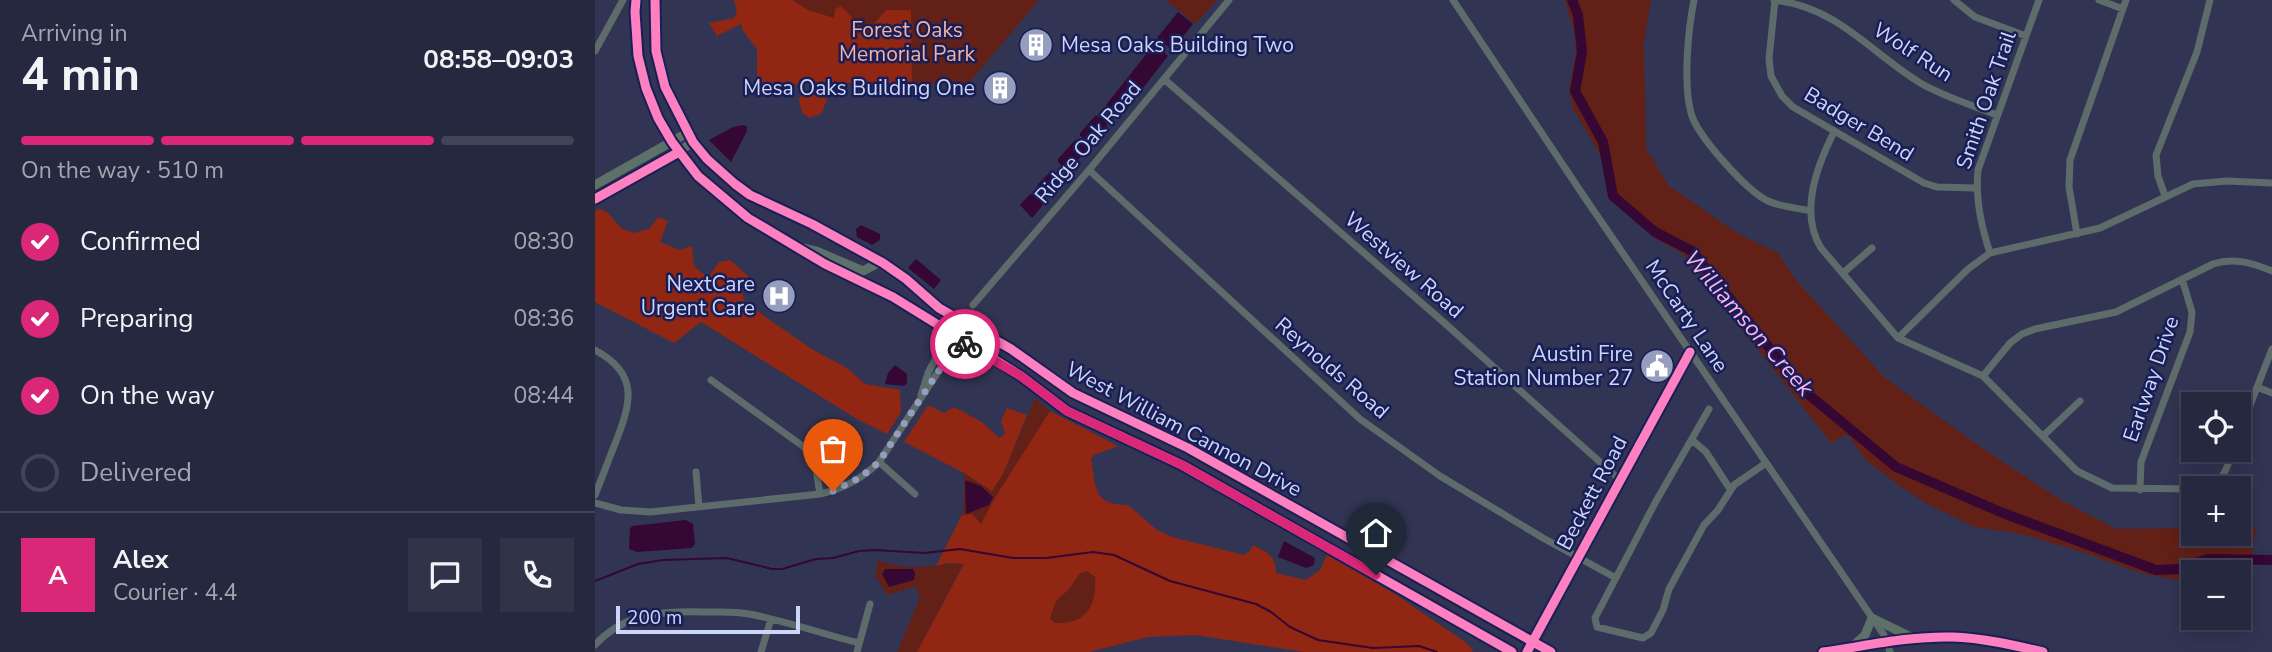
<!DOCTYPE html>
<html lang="en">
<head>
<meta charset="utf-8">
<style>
  body { margin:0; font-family:"Nunito Sans",sans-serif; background:#313449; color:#f1f3f6; height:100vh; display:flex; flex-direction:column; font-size:26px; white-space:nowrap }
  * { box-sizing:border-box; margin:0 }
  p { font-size:23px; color:#a3a6b0 }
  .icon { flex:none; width:38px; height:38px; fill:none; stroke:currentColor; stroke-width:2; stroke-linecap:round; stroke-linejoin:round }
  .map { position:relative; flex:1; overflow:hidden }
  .side { display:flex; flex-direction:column; background:#25283e; width:595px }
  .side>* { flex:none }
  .buttons { position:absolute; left:1586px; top:392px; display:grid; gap:14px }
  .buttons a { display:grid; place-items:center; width:70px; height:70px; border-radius:0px; background:#25283e; box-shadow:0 4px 18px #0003,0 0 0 2px #424458; font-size:35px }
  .scale { position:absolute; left:21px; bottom:18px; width:184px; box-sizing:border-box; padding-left:7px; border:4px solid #ccd6f9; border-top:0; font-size:19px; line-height:24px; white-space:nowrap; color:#ccd6f9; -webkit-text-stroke:5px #191f56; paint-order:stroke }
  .pin { position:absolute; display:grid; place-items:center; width:60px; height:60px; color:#fff; margin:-72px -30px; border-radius:50% 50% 50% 0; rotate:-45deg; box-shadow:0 0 7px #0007 }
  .pin .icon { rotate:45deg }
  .courier { position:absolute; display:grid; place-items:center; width:70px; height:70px; margin:-35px; border:5px solid #db2777; border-radius:50%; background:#fff; color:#222; box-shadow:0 2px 9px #0007 }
  .headline em { font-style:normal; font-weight:700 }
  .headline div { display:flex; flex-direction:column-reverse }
  .headline { display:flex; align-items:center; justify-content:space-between; height:119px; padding:0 21px }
  h1 { font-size:46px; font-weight:700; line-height:52px }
  .bar { display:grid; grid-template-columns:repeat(4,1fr); gap:10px 7px; align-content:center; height:84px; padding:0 21px }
  .bar i { height:9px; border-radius:5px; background:#424458 }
  .bar .on { background:#db2777 }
  .bar p { grid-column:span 4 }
  .line { display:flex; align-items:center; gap:18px; padding:0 21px; border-top:2px solid #424458 }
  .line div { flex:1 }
  .round { display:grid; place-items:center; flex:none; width:74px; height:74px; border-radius:0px; background:#313449 }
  ol { padding:0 21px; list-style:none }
  li { display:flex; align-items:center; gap:21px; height:77px }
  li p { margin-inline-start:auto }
  li .icon { padding:7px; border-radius:50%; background:#db2777; color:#fff; stroke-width:4 }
  li:last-child { color:#a3a6b0 }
  li i { width:38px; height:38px; border:4px solid #424458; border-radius:50% }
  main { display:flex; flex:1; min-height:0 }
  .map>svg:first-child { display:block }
  .green { fill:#632017 }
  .forest { fill:#912613; fill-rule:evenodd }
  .water { fill:#350733 }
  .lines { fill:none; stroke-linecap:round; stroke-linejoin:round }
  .stream { stroke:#350733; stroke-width:2 }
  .river { stroke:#350733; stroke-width:10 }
  .minor { stroke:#5d6c6b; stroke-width:7 }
  .major { stroke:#5c7167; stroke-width:9 }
  .cycleway-casing { stroke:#191f56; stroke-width:13 }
  .cycleway { stroke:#ff80c0; stroke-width:9 }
  .done { stroke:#969ebf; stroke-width:7; stroke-dasharray:0 12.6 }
  .route { stroke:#db2777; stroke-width:9 }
  .labels { text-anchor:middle; stroke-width:5; stroke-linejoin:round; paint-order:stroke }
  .park-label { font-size:21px; fill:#f1b2a3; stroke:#191f56 }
  .poi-label { font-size:21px; fill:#ccd6f9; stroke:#191f56; text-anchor:end }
  .street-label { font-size:21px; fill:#ccd6f9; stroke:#191f56 }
  .water-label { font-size:23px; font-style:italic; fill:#fdb3f0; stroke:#191f56 }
</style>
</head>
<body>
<main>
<section class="side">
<div class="headline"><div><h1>4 min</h1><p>Arriving in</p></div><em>08:58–09:03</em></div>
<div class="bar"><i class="on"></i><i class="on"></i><i class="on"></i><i></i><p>On the way · 510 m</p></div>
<ol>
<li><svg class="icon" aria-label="check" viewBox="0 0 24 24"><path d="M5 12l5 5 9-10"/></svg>Confirmed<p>08:30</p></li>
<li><svg class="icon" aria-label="check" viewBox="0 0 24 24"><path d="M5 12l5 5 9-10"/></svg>Preparing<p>08:36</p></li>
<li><svg class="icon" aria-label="check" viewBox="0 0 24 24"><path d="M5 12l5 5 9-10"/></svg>On the way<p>08:44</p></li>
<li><i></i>Delivered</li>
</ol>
<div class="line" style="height:126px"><b class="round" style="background:#db2777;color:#fff">A</b><div><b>Alex</b><p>Courier · 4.4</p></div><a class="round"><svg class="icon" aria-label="chat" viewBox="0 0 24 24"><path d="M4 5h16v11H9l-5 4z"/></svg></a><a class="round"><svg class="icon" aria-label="phone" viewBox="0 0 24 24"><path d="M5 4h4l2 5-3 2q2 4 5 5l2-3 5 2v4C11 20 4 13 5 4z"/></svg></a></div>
</section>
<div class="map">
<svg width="1677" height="652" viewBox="0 0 1677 652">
  <rect width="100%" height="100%" fill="#313553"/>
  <path class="green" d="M164 0H444L373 84 212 83 190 86Z
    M571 0H622L600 24Z
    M970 0H1056L1049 42 1051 148 1073 185 1142 233 1183 253 1200 279 1289 377 1384 446 1466 500 1522 529 1598 528V534H1643V528H1661L1654 576 1643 577V572H1598V580L1589 581 1549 574 1478 549 1426 534 1380 527 1334 505 1302 484 1271 460 1252 434 1236 443 1087 253 1061 239 1039 219 1019 195 1004 153 978 108 974 90 981 52 979 32Z
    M440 398 455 411 401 496 386 525 367 515 369 509V473L397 491 408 474Z
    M283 561C296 564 310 568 323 567 339 567 353 563 369 563L322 652H302L325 598 321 586 292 595 280 575Z
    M492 571 500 577C502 605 492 625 460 624L455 618 461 601 474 589 485 573Z"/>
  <path class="forest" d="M139 0H197L213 10 239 18 240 9 246 6 266 27 278 25 291 10H316L317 84 212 83 190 86 162 82V49L148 31 146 24 122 36 114 23 139 18 142 11Z
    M216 90 228 91 233 96 227 113 215 118 207 113 204 99 207 93Z
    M6 209 12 212 26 228 39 233 54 229 63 217 73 221 65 242 85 250 97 246 99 266 107 273 114 276 124 262 135 260 153 276 147 292 149 300 169 316 220 351 252 368 270 384 305 390 306 412 292 434 262 419 106 322 79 343 0 302V211Z
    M333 405 349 413 359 407 387 422 403 437H407L410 433 406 421 412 408 432 415 408 474 397 491 369 473 309 442Z
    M455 411 523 446 499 455 496 459C501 488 498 505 533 505L562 530 577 537 649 555 654 552 658 545C672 552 681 556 681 573L711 580 725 570 732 555 800 594 873 644 878 652H709L600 635 553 637 494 652H322L369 564 353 563 341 566 367 515 377 514 386 524 401 496ZM492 571 500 577C502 605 491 625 460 623L455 618 461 601 474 589 485 573Z"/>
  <path class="water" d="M583 12 598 24 577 50 562 38Z
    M560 43 573 56 530 111 521 114 511 105Z
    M501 115 511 122 512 126 496 143 485 136V133Z
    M149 125 152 127V131L136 162 114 140 138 127Z
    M480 140 490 145 491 150 476 169 472 171 463 162V159Z
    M454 173 463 183 452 194 447 206 437 218 425 205 434 195 441 192 443 184Z
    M266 225 285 234V240L277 245 262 237 261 229Z
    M321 259 346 280 339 289 313 268Z
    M300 365 312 374V383L309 386 290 384 293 373Z
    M370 480 386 486 398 497 394 505 371 514Z
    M91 520 98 524 100 544 97 548 42 552 34 549 35 529 37 526Z
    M689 541 720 558 719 565 711 568 683 557Z
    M290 569H318L320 573 319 580 294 587 287 574Z"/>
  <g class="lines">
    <path class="stream" d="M0 581 43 564 68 560 132 558 177 569H187L221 559 238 558 264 551 280 550 329 553 365 549 418 558H451L498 552 519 555 575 581 661 604 676 612 695 627 723 640 778 648 824 646 842 652"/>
    <path class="river" d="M977 0 983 15 987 52 980 91 1008 142 1018 196 1060 232 1097 251 1207 389 1301 467 1408 513 1561 570 1584 569 1613 559 1677 560"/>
    <path class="minor" d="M858 0 988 195 1289 635 1295 652
      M1099 0C1093 30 1088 84 1096 113 1102 136 1152 191 1173 201 1186 207 1202 208 1216 211
      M1179 0C1245 8 1274 52 1327 84 1350 97 1377 105 1402 115
      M1180 0 1174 59 1176 76 1187 96 1198 107 1329 183 1342 187 1381 188
      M1359 0 1380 17 1431 36
      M1504 0 1528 9
      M0 51 28 0
      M569 79 845 319 1024 479
      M1239 132C1222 166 1204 212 1226 248L1303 338 1388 376 1482 471 1517 488 1598 489
      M494 170 765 419 845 476 948 538 1021 578
      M1570 196 1563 176 1561 155 1602 52 1615 0
      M1482 234 1474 187 1475 160 1531 0
      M1395 253C1386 226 1380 199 1383 170L1444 0
      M1248 273 1277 248
      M378 305 494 170 634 0
      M1303 338 1373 269 1395 253 1505 228 1598 184 1632 181 1677 183
      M0 350C45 374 36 403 20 444 13 461 7 478 0 495
      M1388 376 1415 343 1427 334 1440 329 1521 312 1618 264C1639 257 1657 263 1677 271
      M116 380 209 447 220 463 225 494
      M1662 387 1677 393
      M326 395 333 373 362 318
      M1114 409 1060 503 1000 618 1002 627 1048 638 1056 633 1068 610 1074 589 1109 525 1123 510 1139 485 1171 463
      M1448 436 1485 401
      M1643 436 1677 349
      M1097 440 1111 452 1135 489
      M284 462 320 494
      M101 472 104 507
      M1609 488C1629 484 1632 467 1638 450
      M1545 490 1546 462 1595 332 1597 312 1587 279
      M0 503 26 510 55 512 225 494C248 489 267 479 284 462L364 340
      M0 645C30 612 69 611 110 612 125 612 140 611 154 614 191 621 228 634 264 643
      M166 652 176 619
      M262 652 275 604
      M932 652 1095 352"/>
    <path class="major" d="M41 0 40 12 43 56 51 88 63 118 77 142 103 176 153 218 230 264 298 297 426 376 472 411 587 465 917 652
      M60 0 61 51 70 87 98 142 112 159 140 184 155 195 217 224 288 263 311 279 344 308 416 349 478 393 593 448 956 652
      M0 185 92 133
      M0 199 77 156 98 142
      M209 248 221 251 268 271 285 262
      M1259 645 1270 635 1277 618 1318 638
      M1228 652C1271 646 1313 636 1357 637 1388 638 1418 645 1448 652"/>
    <g class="cycleway-casing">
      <path id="cycleway" d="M41 0 40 12 43 56 51 88 63 118 77 142 103 176 153 218 230 264 298 297 426 376 472 411 587 465 917 652
        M60 0 61 51 70 87 98 142 112 159 140 184 155 195 217 224 288 263 311 279 344 308 416 349 478 393 593 448 956 652
        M0 199 84 152
        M932 652 1095 352
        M1228 652C1271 646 1313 636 1357 637 1388 638 1418 645 1448 652"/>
    </g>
    <use href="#cycleway" class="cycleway"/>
  </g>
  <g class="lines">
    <path class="done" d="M238 491 266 477 284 462 364 340 370 344"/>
    <path class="route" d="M370 344 426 376 472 411 587 465 781 575"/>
  </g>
  <defs>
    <g id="building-disc" transform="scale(1.75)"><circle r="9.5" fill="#969ebf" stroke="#191f56"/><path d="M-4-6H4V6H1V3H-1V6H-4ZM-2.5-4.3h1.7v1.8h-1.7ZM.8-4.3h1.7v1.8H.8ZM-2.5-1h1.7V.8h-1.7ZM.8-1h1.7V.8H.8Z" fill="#fff"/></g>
    <g id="hospital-disc" transform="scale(1.75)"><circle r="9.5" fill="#969ebf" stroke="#191f56"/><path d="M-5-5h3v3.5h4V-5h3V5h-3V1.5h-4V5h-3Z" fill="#fff"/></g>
    <g id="civic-disc" transform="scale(1.75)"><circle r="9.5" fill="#969ebf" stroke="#191f56"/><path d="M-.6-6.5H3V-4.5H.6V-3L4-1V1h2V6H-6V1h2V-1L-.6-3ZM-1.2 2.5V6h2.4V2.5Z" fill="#fff"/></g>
  </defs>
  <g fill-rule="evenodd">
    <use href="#building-disc" x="441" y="45"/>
    <use href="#building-disc" x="405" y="88"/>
    <use href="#hospital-disc" x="184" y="296"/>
    <use href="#civic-disc" x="1062" y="366"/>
  </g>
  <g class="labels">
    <g class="park-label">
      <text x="312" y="37">Forest Oaks<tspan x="312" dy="24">Memorial Park</tspan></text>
    </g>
    <g class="poi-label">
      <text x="466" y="52" text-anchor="start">Mesa Oaks Building Two</text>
      <text x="380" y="95">Mesa Oaks Building One</text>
      <text x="160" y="291">NextCare<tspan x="160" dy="24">Urgent Care</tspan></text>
      <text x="1038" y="361">Austin Fire<tspan x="1038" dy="24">Station Number 27</tspan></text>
    </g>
    <g class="street-label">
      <text transform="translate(1318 52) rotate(33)" y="7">Wolf Run</text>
      <text transform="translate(1391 100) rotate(-71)" y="7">Smith Oak Trail</text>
      <text transform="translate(1264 124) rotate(31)" y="7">Badger Bend</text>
      <text transform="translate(493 142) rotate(-50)" y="7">Ridge Oak Road</text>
      <text transform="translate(809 265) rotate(41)" y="7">Westview Road</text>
      <text transform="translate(1092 316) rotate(56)" y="7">McCarty Lane</text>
      <text transform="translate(737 368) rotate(41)" y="7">Reynolds Road</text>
      <text transform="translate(1556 379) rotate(-71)" y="7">Earlway Drive</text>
      <text transform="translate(589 429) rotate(28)" y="7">West William Cannon Drive</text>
      <text transform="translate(997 493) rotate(-62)" y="7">Beckett Road</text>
    </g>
    <g class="water-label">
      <text transform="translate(1154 323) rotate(49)" y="8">Williamson Creek</text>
    </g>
  </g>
</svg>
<div class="buttons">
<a><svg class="icon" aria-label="locate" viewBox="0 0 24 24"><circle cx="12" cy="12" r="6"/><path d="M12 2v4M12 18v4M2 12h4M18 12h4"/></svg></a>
<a>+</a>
<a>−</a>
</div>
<div class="scale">200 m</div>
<div class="pin" style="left:238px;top:491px;background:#ea580c"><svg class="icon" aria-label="bag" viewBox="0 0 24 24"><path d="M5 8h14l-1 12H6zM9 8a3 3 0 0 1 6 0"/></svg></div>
<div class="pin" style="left:781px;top:575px;background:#1f2937"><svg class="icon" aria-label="home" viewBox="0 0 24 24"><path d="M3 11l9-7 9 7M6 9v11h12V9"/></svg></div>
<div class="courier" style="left:370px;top:344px"><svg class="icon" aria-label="bike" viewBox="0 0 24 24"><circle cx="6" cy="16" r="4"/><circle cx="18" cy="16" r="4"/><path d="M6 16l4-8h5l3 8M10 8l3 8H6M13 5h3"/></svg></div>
</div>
</main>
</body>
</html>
